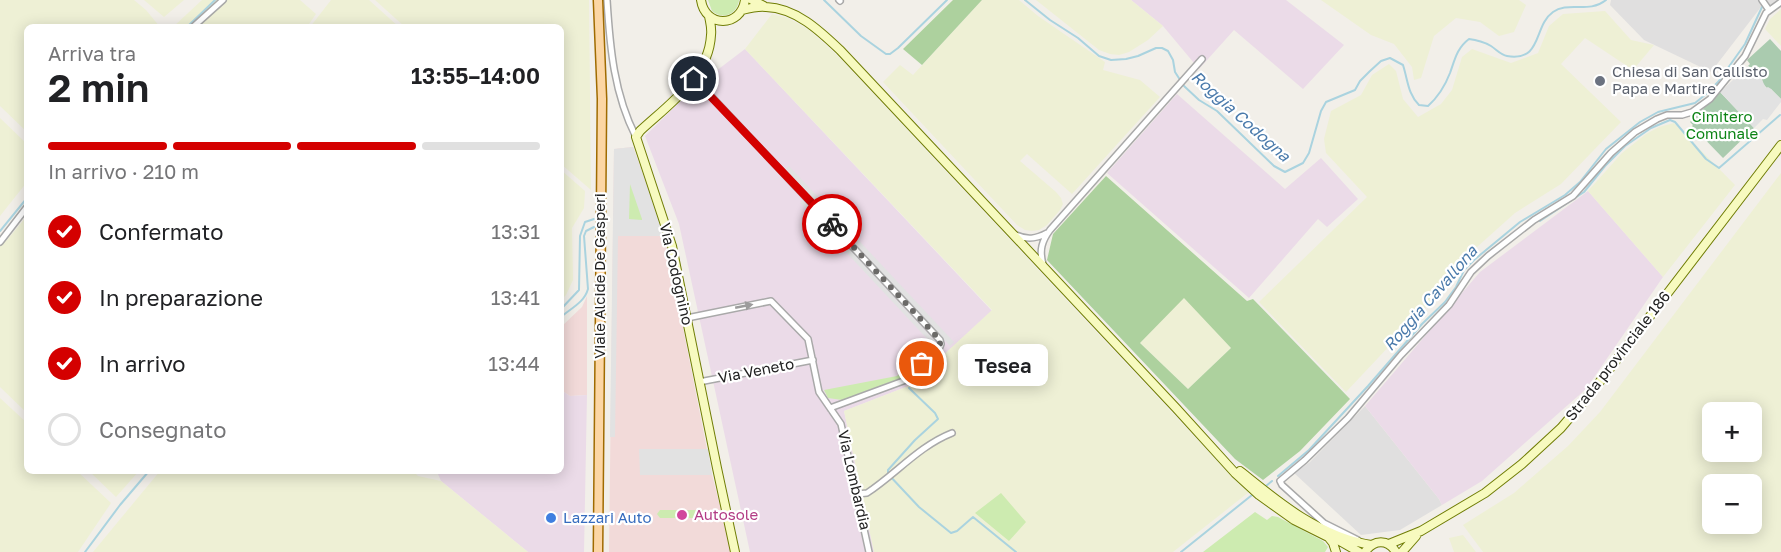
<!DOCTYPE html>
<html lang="it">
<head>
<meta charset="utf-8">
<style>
  body { margin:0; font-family:"Golos Text",sans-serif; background:#f2f2f2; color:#202124; height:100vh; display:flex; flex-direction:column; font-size:22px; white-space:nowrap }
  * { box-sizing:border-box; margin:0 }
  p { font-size:20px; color:#757577 }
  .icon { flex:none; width:33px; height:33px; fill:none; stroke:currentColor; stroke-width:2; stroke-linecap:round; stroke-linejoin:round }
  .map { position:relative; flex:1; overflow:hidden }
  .sheet { position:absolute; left:24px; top:24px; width:540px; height:450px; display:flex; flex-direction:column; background:#fff; border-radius:9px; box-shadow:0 3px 15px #0003 }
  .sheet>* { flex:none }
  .fabs { position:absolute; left:1702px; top:402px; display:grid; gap:12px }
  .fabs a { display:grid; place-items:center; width:60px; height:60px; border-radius:9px; background:#fff; box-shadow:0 3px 15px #0003; font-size:30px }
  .pin { position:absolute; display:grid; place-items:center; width:51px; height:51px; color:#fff; margin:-26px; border:3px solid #fff; border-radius:50%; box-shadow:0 2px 6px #0007 }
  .courier { position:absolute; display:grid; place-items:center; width:60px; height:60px; margin:-30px; border:4px solid #d40000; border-radius:50%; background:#fff; color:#222; box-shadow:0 2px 8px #0007 }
  .bubble { position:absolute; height:42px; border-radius:9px; background:#fff; box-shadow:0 3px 15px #0003; font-size:20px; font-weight:600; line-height:42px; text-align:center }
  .headline em { font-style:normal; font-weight:600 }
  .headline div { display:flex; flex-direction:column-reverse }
  .headline { display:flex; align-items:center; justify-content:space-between; height:102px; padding:0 24px }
  h1 { font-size:39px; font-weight:600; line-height:45px }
  .bar { display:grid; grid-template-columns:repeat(4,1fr); gap:9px 6px; align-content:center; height:72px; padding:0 24px }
  .bar i { height:8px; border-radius:4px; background:#e0e0e0 }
  .bar .selected { background:#d40000 }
  .bar p { grid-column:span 4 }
  ol { padding:0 24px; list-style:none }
  li { display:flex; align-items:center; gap:18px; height:66px }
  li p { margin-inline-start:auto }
  li .icon { padding:6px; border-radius:50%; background:#d40000; color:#fff; stroke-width:4 }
  li:last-child { color:#757577 }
  li i { width:33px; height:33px; border:3px solid #e0e0e0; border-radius:50% }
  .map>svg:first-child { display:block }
  .residential { fill:#e0dfdf }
  .commercial { fill:#f2dad9 }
  .industrial { fill:#ebdbe8 }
  .farmland { fill:#eef0d5; fill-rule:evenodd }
  .grass { fill:#cdebb0 }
  .forest { fill:#add19e; fill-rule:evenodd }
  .cemetery { fill:#aacbaf }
  .parking { fill:#e2e2e2; fill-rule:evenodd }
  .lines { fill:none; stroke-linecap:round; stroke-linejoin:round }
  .stream { stroke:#aad3df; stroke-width:2 }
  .street-casing { stroke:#a9a9a9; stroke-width:8 }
  .secondary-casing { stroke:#707d05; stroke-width:10 }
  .primary-casing { stroke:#a06b00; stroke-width:11 }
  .street { stroke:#fff; stroke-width:5 }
  .secondary { stroke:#f7fabf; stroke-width:8 }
  .primary { stroke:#fcd6a4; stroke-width:8 }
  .oneway { fill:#9c9c9c }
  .done { stroke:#6b6a68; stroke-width:6; stroke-dasharray:0 10.8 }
  .route { stroke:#d40000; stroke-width:8 }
  .worship-dot { fill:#6b7280; stroke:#fff; stroke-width:2 }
  .hotel-dot { fill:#d1479c; stroke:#fff; stroke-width:2 }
  .shop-dot { fill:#3f7fe0; stroke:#fff; stroke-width:2 }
  .labels { text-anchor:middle; stroke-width:4.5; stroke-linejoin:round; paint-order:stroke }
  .worship-label { font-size:15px; fill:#5b616d; stroke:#fff; text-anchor:start }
  .park-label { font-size:15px; fill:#0c8416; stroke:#fff }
  .street-label { font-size:15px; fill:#222; stroke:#fff }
  .hotel-label { font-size:15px; fill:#b23c85; stroke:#fff; text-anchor:start }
  .shop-label { font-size:15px; fill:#366cbe; stroke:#fff; text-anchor:start }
  .water-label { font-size:16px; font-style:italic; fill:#4a7aab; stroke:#fff }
</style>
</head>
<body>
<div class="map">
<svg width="1781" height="552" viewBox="0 0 1781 552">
  <rect width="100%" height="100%" fill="#f2efe9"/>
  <path class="residential" d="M1611 0H1781L1775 8 1764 3 1711 72 1644 40 1610 5Z
    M1365 406 1439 499 1442 505 1400 530 1361 535 1294 473 1310 462Z"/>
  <path class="commercial" d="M633 147 665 236 712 475 732 552H609L614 149Z
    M587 296V395L570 396 561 390V327L582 307Z"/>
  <path class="industrial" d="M1131 0H1286L1344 45 1303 89 1234 30 1199 69 1163 26Z
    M745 49 992 311 911 385 844 411 874 552H750L679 224 645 136 695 87Z
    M1177 94 1285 189 1321 158 1358 199 1327 227 1318 219 1249 298 1107 173Z
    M1588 191 1663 277 1586 389 1482 481 1442 505 1439 499 1365 406 1480 272Z
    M561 390 570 396 587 395 584 552H528L441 481 438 474 441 471H561Z"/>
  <path class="farmland" d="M0 0H134L146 10 160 27H27V132L0 106Z
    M144 0H184L164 17Z
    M202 0H300L316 14 307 27H173Z
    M331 0H369L399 27H310Z
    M375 0H589L591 190 561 164V27H405Z
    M982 0H1019L1038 16 1105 62 1103 70 1140 80 1160 97 1072 194 1027 154 1020 161 1056 192 1061 198 1063 204 1060 210 1047 225 1039 230 1032 231 1025 230 1017 225 883 82 900 65 913 75Z
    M1036 0H1131L1163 26 1148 40 1129 52 1119 55 1110 54 1099 50Z
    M1321 0H1519L1526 5 1514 32 1499 36 1480 22 1456 18 1434 36 1421 78 1414 80 1412 67 1394 44 1371 35Z
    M1781 9V46L1765 29 1770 19Z
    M1605 11 1631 40 1654 45 1633 70 1585 38 1561 64 1621 122 1561 184 1515 213 1458 264 1443 289 1346 392 1259 302 1367 197 1326 153 1324 139 1331 111 1361 95 1372 75 1389 64 1396 71 1403 99 1418 117 1441 104 1452 90 1462 57 1472 49 1511 63 1538 53 1549 26 1563 14Z
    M772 14 788 18 808 29 838 56 1235 480 1249 492 1173 552H874L844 411 911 385 992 310 745 49Z
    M0 118 27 144V182L0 216Z
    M1674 123 1735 185 1663 277 1588 191 1622 153 1646 134 1659 127Z
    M561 170 585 191 584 208 572 228 573 280 566 295 561 300Z
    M1781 173V552H1483L1463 525 1514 493 1568 446 1600 412ZM1713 412H1752V452H1713ZM1713 484H1752V524H1713Z
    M27 216V413L0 387V236L6 241Z
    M1184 297 1231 348 1188 389 1140 343Z
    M0 398 27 423V471H77L111 503 78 552H0Z
    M89 471H139L116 497Z
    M160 471H413L418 476 441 481 528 552H93Z
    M1463 535 1476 552H1454L1449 538Z"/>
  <path class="grass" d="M708 0H739V1C736 15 723 20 712 11Z
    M627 167 634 181 630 183 648 219 647 224 629 220V224L624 222V219H629V183H624L625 168Z
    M899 374 901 378 842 400 828 398 824 390 897 376Z
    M1001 493 1026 522 1009 541 975 513Z
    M660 510H709L713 513 710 518H660L657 514Z
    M1255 512 1267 520 1272 516 1278 517 1323 541 1328 547 1325 552H1203Z"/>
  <path class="forest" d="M953 0H982L922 65 903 49Z
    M1106 176 1247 301 1253 299 1350 399 1300 451 1263 480 1235 459 1047 260 1053 234ZM1184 298 1231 348 1188 389 1140 343Z"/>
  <path class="cemetery" d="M1770 39 1781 51V99L1771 89 1767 88 1763 84 1762 79 1748 66 1750 64 1747 60Z
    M1720 92 1754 128 1723 158 1692 126 1693 125 1690 122Z"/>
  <path class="parking" d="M1748 66 1762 80 1766 88 1768 87 1771 89 1781 99V102L1767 120 1763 119 1754 128 1720 92Z
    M633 147 665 236H618L615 437H610L614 149ZM630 184 642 219V220L629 219Z
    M789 166 954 342 950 346 785 169Z
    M803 199 935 341 932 344 800 203Z
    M639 449H708L712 475H640Z"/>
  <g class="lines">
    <path class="stream" d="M824 0 861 36 886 54H890L898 48 947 0
      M1025 0 1050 20 1078 38 1099 56 1111 60 1126 59 1138 56 1156 48H1162L1168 51 1173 60 1175 72 1184 86 1199 100 1217 111 1274 166 1285 172 1303 163 1309 153 1321 111 1326 102 1355 90 1360 81 1370 71 1381 61 1390 58 1403 65C1408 81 1408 94 1419 105L1428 106C1438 97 1445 86 1450 73 1455 59 1457 48 1469 39 1478 40 1484 42 1491 46 1497 50 1501 55 1507 56 1543 62 1533 26 1553 12 1568 1 1589 14 1606 0
      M187 27 215 0
      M1540 221 1584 192 1605 166 1625 146 1651 128 1670 120 1675 122 1706 159 1719 168 1780 115
      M0 231 27 198
      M561 309 579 290 580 236 585 222 594 219
      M561 317C571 308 584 303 588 289L584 236 586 231 594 227
      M909 388 935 413 938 419 915 440 888 470V474L919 507 951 533 957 531 973 517 1016 552
      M425 471H428
      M1278 476 1309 450 1368 386 1422 324 1445 302 1456 287 1464 270 1474 260 1520 222 1565 195 1580 182 1606 149 1640 122 1658 112 1695 103 1705 95 1718 82 1745 44 1762 7
      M1266 486 1272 481
      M85 552 120 505 149 471
      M1181 552 1252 495"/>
    <g class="street-casing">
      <path id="street" d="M607 0C610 48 614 94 636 137
        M839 0 840 1
        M1762 0 1769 10
        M193 27 223 0
        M695 79 940 340 941 344 939 349 906 380 830 408
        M1016 235C1027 240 1036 239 1047 233
        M0 242 27 207
        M1043 264C1039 250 1042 241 1050 230L1202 59
        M687 318 771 301 808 339 819 392 841 424 869 552
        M699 382 813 360
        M857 494 867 493C896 474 919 446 952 433
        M1358 540 1324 523 1282 485 1280 481 1305 460 1348 418 1401 355 1449 305 1471 272 1488 256 1534 220 1573 196 1611 153 1635 132 1657 119 1667 115H1682L1692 112 1710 99 1745 56 1766 13 1781 2"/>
    </g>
    <g class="secondary-casing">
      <path id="secondary" d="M701 0C705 28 741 28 745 0
        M752 0 764 6
        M742 10C750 8 759 6 766 7 796 8 820 31 840 50L1176 408 1235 473 1259 495 1294 520 1328 537 1338 540 1359 552
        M709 16C710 22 712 28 711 35 709 77 668 105 640 131L636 137 672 246 717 468 735 552
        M1240 471C1278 502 1320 537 1371 545
        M1329 538 1333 543 1336 552
        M1389 544 1421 531 1485 493 1522 464 1561 428 1595 388 1781 145
        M1365 552C1374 539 1388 539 1396 552
        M1402 552 1416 536"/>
    </g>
    <g class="primary-casing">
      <path id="primary" d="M598 552 602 99 598 0"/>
    </g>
    <use href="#street" class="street"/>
    <use href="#secondary" class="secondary"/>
    <use href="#primary" class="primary"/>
  </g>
  <defs><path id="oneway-solid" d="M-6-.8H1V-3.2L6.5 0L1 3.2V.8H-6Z" transform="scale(1.5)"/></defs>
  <use class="oneway" href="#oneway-solid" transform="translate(744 306) rotate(-11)"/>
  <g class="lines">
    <path class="done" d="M832 224 940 340V347L922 364"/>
    <path class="route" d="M694 79 832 224"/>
  </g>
  <circle class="worship-dot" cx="1600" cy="81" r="6"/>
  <circle class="hotel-dot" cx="682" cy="515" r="6"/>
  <circle class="shop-dot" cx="551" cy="518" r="6"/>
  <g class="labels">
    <g class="worship-label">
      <text x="1612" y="77">Chiesa di San Callisto<tspan x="1612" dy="17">Papa e Martire</tspan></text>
    </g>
    <g class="park-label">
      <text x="1722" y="122">Cimitero<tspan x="1722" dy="17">Comunale</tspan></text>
    </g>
    <g class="street-label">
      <text transform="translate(676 274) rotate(77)" y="5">Via Codognino</text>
      <text transform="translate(600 276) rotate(-90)" y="5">Viale Alcide De Gasperi</text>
      <text transform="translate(1618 356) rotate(-52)" y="5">Strada provinciale 186</text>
      <text transform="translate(756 371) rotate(-11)" y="5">Via Veneto</text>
      <text transform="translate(854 480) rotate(77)" y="5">Via Lombardia</text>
    </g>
    <g class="hotel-label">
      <text x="694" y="520">Autosole</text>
    </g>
    <g class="shop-label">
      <text x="563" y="523">Lazzari Auto</text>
    </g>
    <g class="water-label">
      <text transform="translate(1241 116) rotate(42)" y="6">Roggia Codogna</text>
      <text transform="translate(1430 298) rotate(-49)" y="6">Roggia Cavallona</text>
    </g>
  </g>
</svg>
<div class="fabs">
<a>+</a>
<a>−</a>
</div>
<div class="pin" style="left:922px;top:364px;background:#ea580c"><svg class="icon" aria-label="bag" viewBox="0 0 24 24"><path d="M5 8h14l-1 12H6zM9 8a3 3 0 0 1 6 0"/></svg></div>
<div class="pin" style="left:694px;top:79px;background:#1f2937"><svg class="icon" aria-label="home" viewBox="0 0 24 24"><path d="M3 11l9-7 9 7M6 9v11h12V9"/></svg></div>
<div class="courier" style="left:832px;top:224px"><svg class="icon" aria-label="bike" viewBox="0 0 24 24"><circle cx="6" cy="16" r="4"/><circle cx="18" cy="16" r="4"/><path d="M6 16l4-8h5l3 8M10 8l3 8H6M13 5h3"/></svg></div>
<div class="bubble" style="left:958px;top:344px;width:90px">Tesea</div>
<section class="sheet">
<div class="headline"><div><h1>2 min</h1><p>Arriva tra</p></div><em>13:55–14:00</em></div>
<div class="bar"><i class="selected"></i><i class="selected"></i><i class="selected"></i><i></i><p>In arrivo · 210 m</p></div>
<ol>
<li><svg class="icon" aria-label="check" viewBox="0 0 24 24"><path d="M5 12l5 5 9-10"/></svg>Confermato<p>13:31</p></li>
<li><svg class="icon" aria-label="check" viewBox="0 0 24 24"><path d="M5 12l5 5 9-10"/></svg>In preparazione<p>13:41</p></li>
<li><svg class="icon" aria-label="check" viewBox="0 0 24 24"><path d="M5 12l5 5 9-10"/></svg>In arrivo<p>13:44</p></li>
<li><i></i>Consegnato</li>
</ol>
</section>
</div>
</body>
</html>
